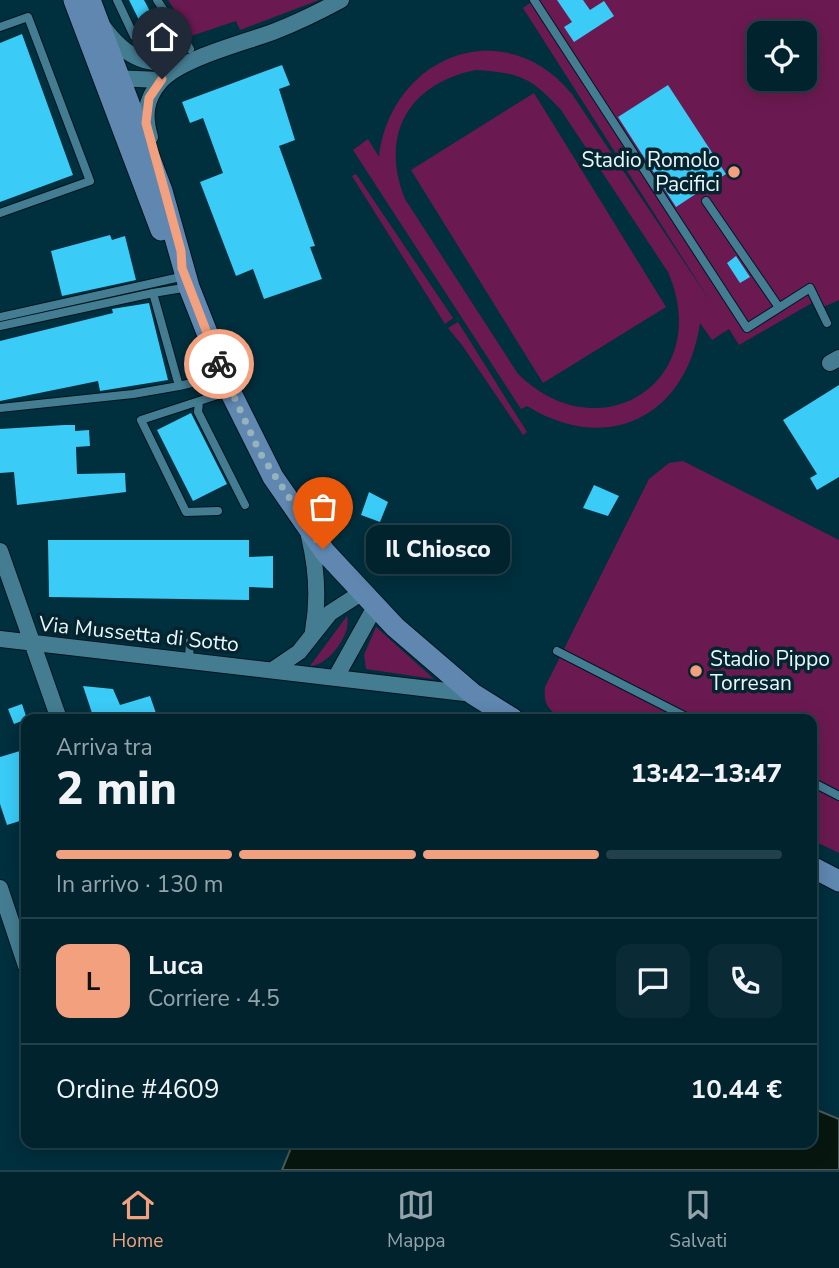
<!DOCTYPE html>
<html lang="it">
<head>
<meta charset="utf-8">
<style>
  body { margin:0; font-family:"Nunito Sans",sans-serif; background:#0a2b36; color:#f1f3f6; height:100vh; display:flex; flex-direction:column; font-size:26px; white-space:nowrap }
  * { box-sizing:border-box; margin:0 }
  p { font-size:23px; color:#95a4aa }
  .icon { flex:none; width:38px; height:38px; fill:none; stroke:currentColor; stroke-width:2; stroke-linecap:round; stroke-linejoin:round }
  .map { position:relative; flex:1; overflow:hidden }
  .panel { position:absolute; left:21px; top:714px; width:796px; height:434px; display:flex; flex-direction:column; background:#00232e; border-radius:14px; box-shadow:0 4px 18px #0003,0 0 0 2px #22404a }
  .panel>* { flex:none }
  .controls { position:absolute; left:747px; top:21px; display:grid; gap:14px }
  .controls a { display:grid; place-items:center; width:70px; height:70px; border-radius:14px; background:#00232e; box-shadow:0 4px 18px #0003,0 0 0 2px #22404a; font-size:35px }
  .pin { position:absolute; display:grid; place-items:center; width:60px; height:60px; color:#fff; margin:-72px -30px; border-radius:50% 50% 50% 0; rotate:-45deg; box-shadow:0 0 7px #0007 }
  .pin .icon { rotate:45deg }
  .courier { position:absolute; display:grid; place-items:center; width:70px; height:70px; margin:-35px; border:5px solid #f2a07e; border-radius:50%; background:#fff; color:#222; box-shadow:0 2px 9px #0007 }
  .bubble { position:absolute; height:49px; border-radius:14px; background:#00232e; box-shadow:0 4px 18px #0003,0 0 0 2px #22404a; font-size:23px; font-weight:800; line-height:49px; text-align:center }
  .summary em { font-style:normal; font-weight:800 }
  .summary div { display:flex; flex-direction:column-reverse }
  .summary { display:flex; align-items:center; justify-content:space-between; height:119px; padding:0 35px }
  h1 { font-size:46px; font-weight:800; line-height:52px }
  .bar { display:grid; grid-template-columns:repeat(4,1fr); gap:10px 7px; align-content:center; height:84px; padding:0 35px }
  .bar i { height:9px; border-radius:5px; background:#22404a }
  .bar .on { background:#f2a07e }
  .bar p { grid-column:span 4 }
  .line { display:flex; align-items:center; gap:18px; padding:0 35px; border-top:2px solid #22404a }
  .line div { flex:1 }
  .round { display:grid; place-items:center; flex:none; width:74px; height:74px; border-radius:14px; background:#0a2b36 }
  .tabs { display:flex; justify-content:space-around; align-items:center; height:98px; border-top:2px solid #22404a; background:#00232e; font-size:19px; color:#95a4aa }
  .tabs a { display:grid; justify-items:center; gap:4px }
  .tabs .on { color:#f2a07e }
  .map>svg:first-child { display:block }
  .green { fill:#6b1a51; fill-rule:evenodd }
  .water { fill:#071710; stroke:#4a5a58; stroke-width:2 }
  .building { fill:#3acbf7 }
  .lines { fill:none; stroke-linecap:round; stroke-linejoin:round }
  .lane-casing { stroke:#001620; stroke-width:10 }
  .street-casing { stroke:#001620; stroke-width:18 }
  .secondary-casing { stroke:#001620; stroke-width:23 }
  .lane { stroke:#447d91; stroke-width:8 }
  .street { stroke:#447d91; stroke-width:16 }
  .secondary { stroke:#5f87b0; stroke-width:21 }
  .done { stroke:#96b2bb; stroke-width:7; stroke-dasharray:0 12.6 }
  .route { stroke:#f2a07e; stroke-width:9 }
  .poi-dot { fill:#f2a07e; stroke:#05242e; stroke-width:2.5 }
  .labels { text-anchor:middle; stroke-width:7; stroke-linejoin:round; paint-order:stroke }
  .poi-label { font-size:21px; fill:#e7f8ff; stroke:#05242e; text-anchor:end }
  .street-label { font-size:21px; fill:#e7f8ff; stroke:#05242e }
</style>
</head>
<body>
<div class="map">
<svg width="839" height="1170" viewBox="0 0 839 1170">
  <rect width="100%" height="100%" fill="#002f3d"/>
  <path class="green" d="M168 0H319L240 30 236 21 191 36Z
    M534 0H839V300L817 310 812 303 739 345 729 329 712 340 700 323C687 416 608 456 527 406L521 409 353 150 368 139 379 157C391 56 504 11 572 94L712 304 523 8ZM760 33H805V79H760ZM476 70C520 73 531 77 561 110L668 272C715 380 601 455 518 374L405 199C379 135 409 83 476 70Z
    M534 93 666 307 543 383 411 170Z
    M356 174 453 318 445 324 352 176Z
    M458 322 527 432 523 435 462 345 448 328Z
    M683 461 839 540V853L812 840V719H565C549 711 543 705 545 687L649 479 669 463Z
    M347 616C352 634 328 666 310 666Z
    M376 627 434 679 366 669 364 655Z"/>
  <path class="water" d="M812 1108 839 1119V1170H282L293 1143H812Z"/>
  <path class="building" d="M129 0H144L155 21 161 17 174 38 164 44 161 40 155 44 150 41 139 31 142 26Z
    M557 0H583L590 10 604 1 614 16 574 42 564 27 572 22Z
    M22 34 73 175 0 202V43Z
    M282 65 290 85 279 89 295 140 279 146 315 246 310 247 322 279 264 299 253 269 236 276 200 182 223 173 203 118 190 123 182 102Z
    M668 85 726 174 676 207 618 117Z
    M110 235 112 240 125 236 136 280 62 296 51 251Z
    M736 256 750 277 740 283 727 263Z
    M149 303 168 380 100 391 98 381 0 401V341L113 313 112 309Z
    M839 385V477L817 490 810 478 817 474 783 420Z
    M191 413 227 484 193 501 157 430Z
    M64 425H75V431L89 430 90 446 76 447 77 474 125 473 126 492 17 505 14 472 0 473V429Z
    M594 485 619 496 608 516 583 508Z
    M369 492 388 502 380 522 361 515Z
    M48 540H249V557L273 556V588L249 587V600L49 597Z
    M83 686 113 689 120 705 150 696 158 719H94Z
    M22 704 27 719 14 724 8 709Z
    M20 751 26 767V819L7 825 0 804V757Z"/>
  <g class="lines">
    <g class="lane-casing">
      <path id="lane" d="M117 0 134 36 153 52 189 47
        M157 0 190 49
        M534 0 747 328 810 288 827 323
        M0 27 28 17 90 181 0 213
        M706 201 778 306
        M189 287 153 293 179 386 221 376
        M0 317 185 276
        M0 326 153 293
        M199 402 198 412 245 505
        M0 408 133 394 179 386
        M218 511 186 512 141 420 230 391
        M557 651 690 719
        M189 660 190 641
        M812 782 839 796"/>
    </g>
    <g class="street-casing">
      <path id="street" d="M104 28C129 62 148 64 187 63
        M112 78 161 80
        M150 137C144 116 145 100 160 82 179 59 243 43 273 32 296 23 319 12 341 0
        M830 363 839 358
        M309 536C317 569 319 598 313 631
        M0 551 59 719
        M0 639 473 694
        M274 669 299 652 330 613 361 593
        M336 677 375 607
        M0 888 26 966"/>
    </g>
    <g class="secondary-casing">
      <path id="secondary" d="M74 0 161 230
        M90 0 162 191 189 287 230 391 273 477 325 552 395 627 473 694 513 719
        M812 867 839 881"/>
    </g>
    <use href="#lane" class="lane"/>
    <use href="#street" class="street"/>
    <use href="#secondary" class="secondary"/>
  </g>
  <g class="lines">
    <path class="done" d="M219 364 260 453 323 549"/>
    <path class="route" d="M162 79 149 98 146 123 181 251 182 268 219 364"/>
  </g>
  <g class="poi-dot">
    <circle cx="734" cy="172" r="7"/>
    <circle cx="696" cy="671" r="7"/>
  </g>
  <g class="labels">
    <g class="poi-label">
      <text x="720" y="167">Stadio Romolo<tspan x="720" dy="24">Pacifici</tspan></text>
      <text x="710" y="666" text-anchor="start">Stadio Pippo<tspan x="710" dy="24">Torresan</tspan></text>
    </g>
    <g class="street-label">
      <text transform="translate(139 634) rotate(6)" y="7">Via Mussetta di Sotto</text>
    </g>
  </g>
</svg>
<div class="controls">
<a><svg class="icon" aria-label="locate" viewBox="0 0 24 24"><circle cx="12" cy="12" r="6"/><path d="M12 2v4M12 18v4M2 12h4M18 12h4"/></svg></a>
</div>
<div class="pin" style="left:323px;top:549px;background:#ea580c"><svg class="icon" aria-label="bag" viewBox="0 0 24 24"><path d="M5 8h14l-1 12H6zM9 8a3 3 0 0 1 6 0"/></svg></div>
<div class="pin" style="left:162px;top:79px;background:#1f2937"><svg class="icon" aria-label="home" viewBox="0 0 24 24"><path d="M3 11l9-7 9 7M6 9v11h12V9"/></svg></div>
<div class="courier" style="left:219px;top:364px"><svg class="icon" aria-label="bike" viewBox="0 0 24 24"><circle cx="6" cy="16" r="4"/><circle cx="18" cy="16" r="4"/><path d="M6 16l4-8h5l3 8M10 8l3 8H6M13 5h3"/></svg></div>
<div class="bubble" style="left:366px;top:525px;width:144px">Il Chiosco</div>
<section class="panel">
<div class="summary"><div><h1>2 min</h1><p>Arriva tra</p></div><em>13:42–13:47</em></div>
<div class="bar"><i class="on"></i><i class="on"></i><i class="on"></i><i></i><p>In arrivo · 130 m</p></div>
<div class="line" style="height:126px"><b class="round" style="background:#f2a07e;color:#111">L</b><div><b>Luca</b><p>Corriere · 4.5</p></div><a class="round"><svg class="icon" aria-label="chat" viewBox="0 0 24 24"><path d="M4 5h16v11H9l-5 4z"/></svg></a><a class="round"><svg class="icon" aria-label="phone" viewBox="0 0 24 24"><path d="M5 4h4l2 5-3 2q2 4 5 5l2-3 5 2v4C11 20 4 13 5 4z"/></svg></a></div>
<div class="line" style="height:91px"><div>Ordine #4609</div><b>10.44 €</b></div>
</section>
</div>
<nav class="tabs">
<a class="on"><svg class="icon" aria-label="home" viewBox="0 0 24 24"><path d="M3 11l9-7 9 7M6 9v11h12V9"/></svg>Home</a>
<a><svg class="icon" aria-label="map" viewBox="0 0 24 24"><path d="M3 6l6-2 6 2 6-2v14l-6 2-6-2-6 2zM9 4v14M15 6v14"/></svg>Mappa</a>
<a><svg class="icon" aria-label="saved" viewBox="0 0 24 24"><path d="M7 4h10v16l-5-4-5 4z"/></svg>Salvati</a>
</nav>
</body>
</html>
